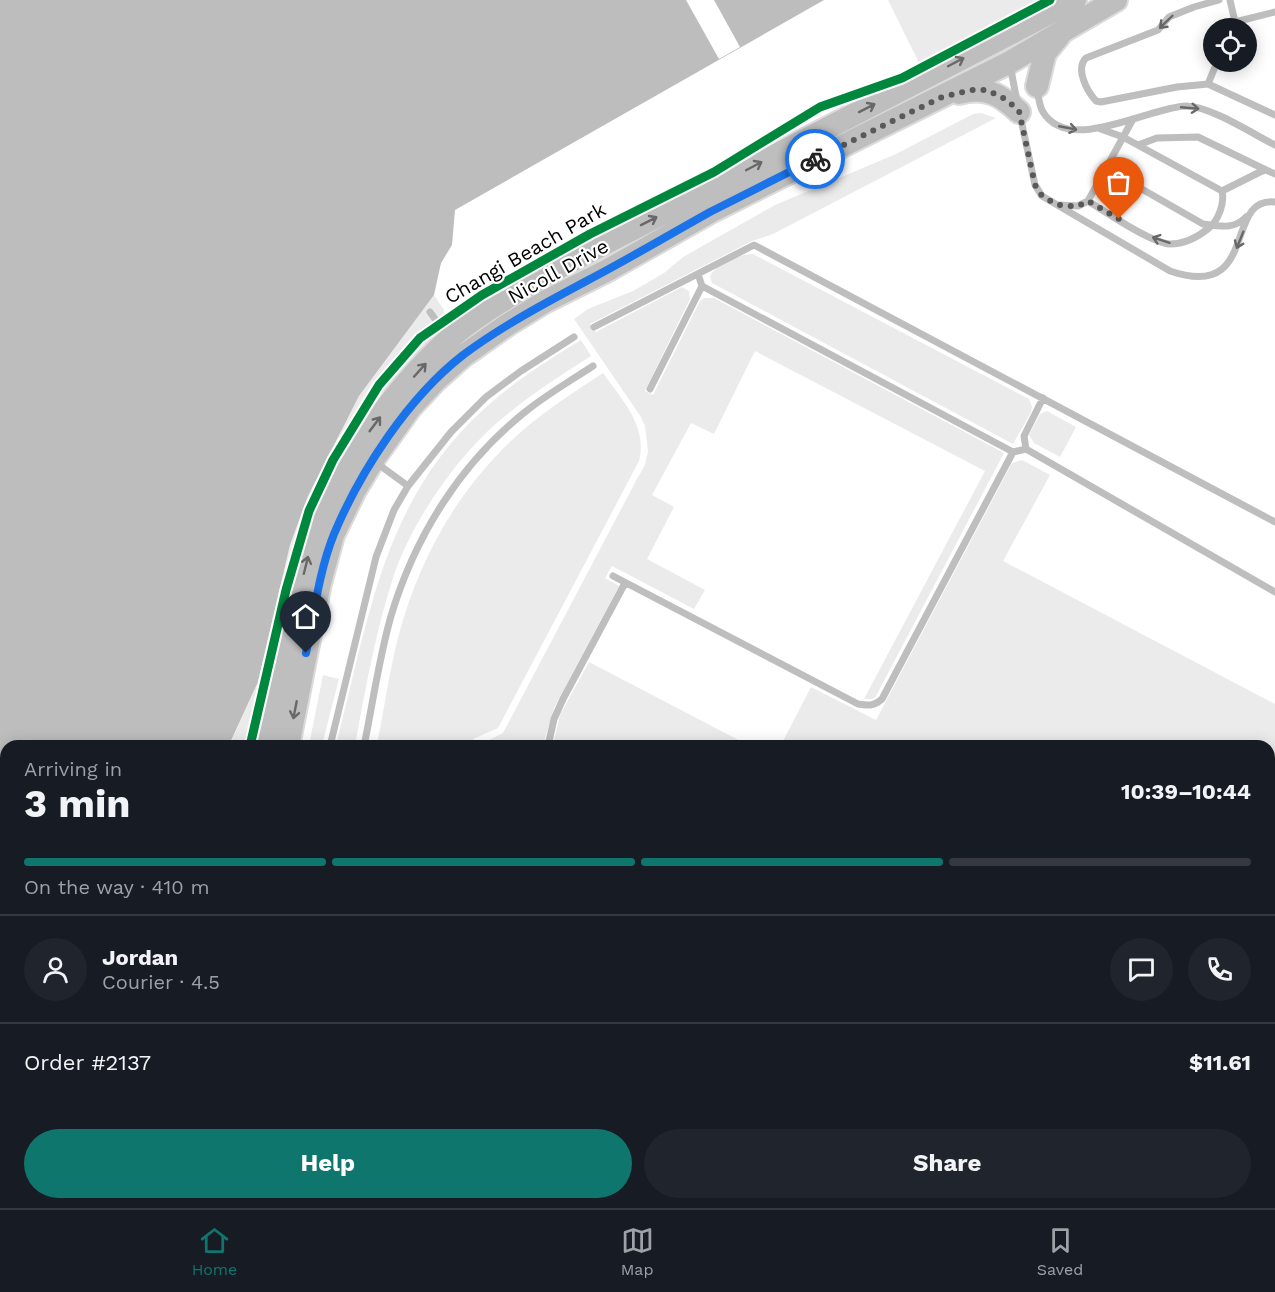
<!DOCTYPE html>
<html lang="en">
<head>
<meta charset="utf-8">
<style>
  body { margin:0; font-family:"Work Sans",sans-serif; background:#20242c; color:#f1f3f6; height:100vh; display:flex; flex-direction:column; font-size:22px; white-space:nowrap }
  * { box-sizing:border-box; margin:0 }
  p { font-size:20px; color:#9ea1a6 }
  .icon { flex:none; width:33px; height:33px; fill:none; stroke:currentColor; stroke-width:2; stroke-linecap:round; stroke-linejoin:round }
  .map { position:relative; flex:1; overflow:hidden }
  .sheet { position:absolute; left:0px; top:740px; width:1275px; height:470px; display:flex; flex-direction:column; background:#171b24; border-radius:18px 18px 0 0; box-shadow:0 3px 15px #0003 }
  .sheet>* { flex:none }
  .buttons { position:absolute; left:1203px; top:18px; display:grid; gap:12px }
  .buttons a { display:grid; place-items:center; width:54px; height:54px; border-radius:50%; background:#171b24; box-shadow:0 3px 15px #0003; font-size:30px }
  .pin { position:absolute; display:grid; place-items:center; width:51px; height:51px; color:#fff; margin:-62px -26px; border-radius:50% 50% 50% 0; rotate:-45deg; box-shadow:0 0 6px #0007 }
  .pin .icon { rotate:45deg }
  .courier { position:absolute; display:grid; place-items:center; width:60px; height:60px; margin:-30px; border:4px solid #1a73e8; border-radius:50%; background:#fff; color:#222; box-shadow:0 2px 8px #0007 }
  .headline em { font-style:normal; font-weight:700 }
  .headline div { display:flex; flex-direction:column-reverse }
  .headline { display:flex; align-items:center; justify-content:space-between; height:102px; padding:0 24px }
  h1 { font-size:39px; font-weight:700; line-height:45px }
  .bar { display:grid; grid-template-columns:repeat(4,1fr); gap:9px 6px; align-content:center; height:72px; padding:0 24px }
  .bar i { height:8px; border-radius:4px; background:#363941 }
  .bar .current { background:#0f766e }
  .bar p { grid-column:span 4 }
  .line { display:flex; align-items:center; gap:15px; padding:0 24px; border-top:2px solid #363941 }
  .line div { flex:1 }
  .round { display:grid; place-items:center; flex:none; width:63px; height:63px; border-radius:32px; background:#20242c }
  .action { display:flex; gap:12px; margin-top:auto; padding:12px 24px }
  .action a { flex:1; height:69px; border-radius:36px; background:#0f766e; color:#fff; font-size:24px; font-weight:700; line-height:69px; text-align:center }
  .action a+a { background:#20242c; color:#f1f3f6 }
  .tab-bar { display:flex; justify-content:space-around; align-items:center; height:84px; border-top:2px solid #363941; background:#171b24; font-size:16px; color:#9ea1a6 }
  .tab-bar a { display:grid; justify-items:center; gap:3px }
  .tab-bar .current { color:#0f766e }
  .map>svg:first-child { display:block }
  .green { fill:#ebebeb }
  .water { fill:#bdbdbd }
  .pier { fill:#fff }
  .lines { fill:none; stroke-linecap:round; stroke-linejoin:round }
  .primary-casing { stroke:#dbdbdb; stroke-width:26 }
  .service { stroke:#bebebe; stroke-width:7 }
  .primary { stroke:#bebebe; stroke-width:22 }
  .cycleway-casing { stroke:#fff; stroke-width:13 }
  .cycleway { stroke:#00873e; stroke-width:9 }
  .oneway { stroke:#686868 }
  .done { stroke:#595959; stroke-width:6; stroke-dasharray:0 10.8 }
  .route { stroke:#1a73e8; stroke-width:8 }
  .labels { text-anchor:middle; stroke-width:4.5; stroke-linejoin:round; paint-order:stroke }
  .street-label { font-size:20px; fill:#000; stroke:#fff }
</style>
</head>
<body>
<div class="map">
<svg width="1275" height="1208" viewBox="0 0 1275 1208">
  <rect width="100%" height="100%" fill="#fff"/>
  <path class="green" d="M888 0H1051L921 67Z
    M981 113 996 118 773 234 752 241 590 324 596 332 682 287 689 291 690 299 645 391 653 395 700 301 704 298H714L1004 453 876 696 872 699H864L985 471 755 351 714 434 691 423 652 495 674 507 647 559 705 590 694 609 612 566 605 578 619 586 554 708 543 745 482 746 481 744 503 733 637 479 645 465 648 451 645 426 641 417 574 319 588 309 633 291 664 273 683 257 775 205 896 154 973 114Z
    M753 254 1029 399 1032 407 1031 412 1013 444 712 283 710 276C716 264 740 254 753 254Z
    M434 295 444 310 442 342 378 410 328 477 306 553 260 745 229 746 258 682 290 545 308 496 359 396Z
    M581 340 591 356C559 376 527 397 498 422 456 458 414 519 395 572 376 628 366 687 355 745H336C368 622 383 500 484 409 513 382 547 361 581 340Z
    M603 373C622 400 648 426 639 461L498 728 473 739 476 745H377C384 710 389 673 398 638 419 558 459 486 522 431 547 409 576 391 603 373Z
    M1047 411 1076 427 1060 457 1034 443 1029 435 1040 414Z
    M1022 460 1050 475 1003 561 1275 704V847L1269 844V746L781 745 811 687 876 720 1012 463Z
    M589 662 748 745H553L560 715Z
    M323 675 339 679 322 745H309Z
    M1269 862 1275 865V1019L1269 1016Z
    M1269 1152 1275 1154V1195L1269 1196Z
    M18 1203H178V1208H28Z
    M379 1203H413C403 1208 390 1208 379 1203Z
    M750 1203H800L810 1208H756Z
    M1158 1203H1242L1229 1208H1146Z"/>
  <path class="water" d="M0 0H824L455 210 452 245 441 263 434 295 359 396 308 496 290 545 258 682 229 745 6 746V1203H18L28 1208H0Z
    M1269 1016 1275 1019V1154L1269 1152Z
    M800 1203H1158L1146 1208H810Z"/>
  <path class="pier" d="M686 0H714L740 47 719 59Z"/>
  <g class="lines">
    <g class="primary-casing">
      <path id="primary" d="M1037 86 1045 53 1059 36
        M959 93C985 86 1000 94 1019 112
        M268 746C275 707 284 668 292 630 299 596 306 562 318 529 342 461 395 388 448 340 478 313 516 293 550 272L1075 0
        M288 746 320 583 333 535 355 490 375 457 410 408 436 380 463 356 507 325 546 301 608 270 712 211 1010 62 1116 0
        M181 1208 182 1203
        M200 1208 201 1203"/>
    </g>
    <path class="service" d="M1219 0 1194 7 1169 17 1158 30 1086 58C1075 69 1087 91 1096 101L1101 102 1177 87 1208 84 1275 115
      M1230 0 1235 22 1232 28
      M1235 22 1275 12
      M1010 65 1017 101
      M1208 84 1217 62
      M1037 90C1039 97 1039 106 1043 112 1069 155 1149 107 1186 106 1210 106 1253 134 1275 145
      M1020 115 1035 185 1042 196 1170 271C1260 302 1223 196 1275 202
      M1138 145 1157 138 1198 137 1266 170
      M1105 168 1203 224C1219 226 1234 230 1246 217
      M1222 191 1260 172 1266 170 1275 174
      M1088 201C1106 212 1151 243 1170 244 1185 244 1198 237 1209 228 1218 221 1225 203 1222 191L1123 137 1098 128
      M1060 205 1078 206 1088 201 1133 119
      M430 312 448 337
      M594 327 754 245 1275 522
      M650 389 702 286
      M1026 449 1275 592
      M1013 452 1026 449 1024 436 1043 398
      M378 461 382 467 408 486
      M613 576 858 704C869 706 874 706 882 699L1013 452 702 286 698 274
      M330 746 376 557 394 510 408 486 451 432 486 397 521 371 574 337
      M364 746C373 702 379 658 391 616 415 536 460 464 525 412 546 395 570 381 593 366
      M548 746 554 719 563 699 625 583
      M1269 1201 1275 1200
      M357 1203 367 1208
      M525 1203 535 1208
      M745 1203 750 1208
      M428 1208 429 1203
      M618 1208 620 1203
      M1241 1208 1259 1203"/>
    <use href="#primary" class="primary"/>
    <g class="cycleway-casing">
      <path id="cycleway" d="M250 746 286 590 309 511 333 460 379 385 420 338 482 295 590 234 714 172 820 107 902 78 1050 0"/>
    </g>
    <use href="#cycleway" class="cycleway"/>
  </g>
  <defs><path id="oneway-shaft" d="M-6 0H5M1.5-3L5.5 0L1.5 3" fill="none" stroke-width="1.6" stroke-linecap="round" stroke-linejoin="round" transform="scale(1.5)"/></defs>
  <g class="oneway">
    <use href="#oneway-shaft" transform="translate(1166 22) rotate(136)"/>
    <use href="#oneway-shaft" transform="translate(956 62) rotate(-28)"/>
    <use href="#oneway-shaft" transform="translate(867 108) rotate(-27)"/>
    <use href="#oneway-shaft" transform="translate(1190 108) rotate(5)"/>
    <use href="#oneway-shaft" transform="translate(1068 128) rotate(11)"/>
    <use href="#oneway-shaft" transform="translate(754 166) rotate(-28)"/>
    <use href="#oneway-shaft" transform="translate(649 221) rotate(-27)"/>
    <use href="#oneway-shaft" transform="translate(1161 240) rotate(-162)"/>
    <use href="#oneway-shaft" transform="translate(1240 240) rotate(112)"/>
    <use href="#oneway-shaft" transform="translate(420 370) rotate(-48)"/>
    <use href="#oneway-shaft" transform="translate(375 424) rotate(-53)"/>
    <use href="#oneway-shaft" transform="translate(306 565) rotate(-76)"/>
    <use href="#oneway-shaft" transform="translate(295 710) rotate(101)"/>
  </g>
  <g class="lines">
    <path class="done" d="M815 159 942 97 971 90H987L1007 100 1019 111 1035 185 1042 196 1056 204 1065 206H1078L1088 201 1119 219"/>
    <path class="route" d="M306 653C314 614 319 571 334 534 361 470 408 398 463 355 509 321 557 297 607 270 642 251 676 231 710 212 745 194 780 177 815 159"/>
  </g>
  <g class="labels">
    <g class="street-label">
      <text transform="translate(525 253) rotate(-30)" y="7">Changi Beach Park</text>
      <text transform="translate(558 271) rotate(-29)" y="7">Nicoll Drive</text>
    </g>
  </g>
</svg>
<div class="buttons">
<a><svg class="icon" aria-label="locate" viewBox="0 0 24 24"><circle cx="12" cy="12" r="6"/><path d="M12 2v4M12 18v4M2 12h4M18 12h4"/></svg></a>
</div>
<div class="pin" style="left:1119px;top:219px;background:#ea580c"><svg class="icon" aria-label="bag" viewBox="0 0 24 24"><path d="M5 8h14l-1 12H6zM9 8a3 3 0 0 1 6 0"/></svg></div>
<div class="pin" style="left:306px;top:653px;background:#1f2937"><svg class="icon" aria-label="home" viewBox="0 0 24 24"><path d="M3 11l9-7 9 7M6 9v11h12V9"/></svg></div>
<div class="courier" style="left:815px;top:159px"><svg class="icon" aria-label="bike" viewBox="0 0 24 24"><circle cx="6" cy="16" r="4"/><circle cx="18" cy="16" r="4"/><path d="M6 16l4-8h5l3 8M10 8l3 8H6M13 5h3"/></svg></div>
<section class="sheet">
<div class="headline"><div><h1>3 min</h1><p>Arriving in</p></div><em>10:39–10:44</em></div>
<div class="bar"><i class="current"></i><i class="current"></i><i class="current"></i><i></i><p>On the way · 410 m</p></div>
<div class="line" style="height:108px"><a class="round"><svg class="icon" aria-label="person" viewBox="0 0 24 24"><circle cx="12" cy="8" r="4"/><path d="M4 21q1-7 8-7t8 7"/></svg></a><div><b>Jordan</b><p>Courier · 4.5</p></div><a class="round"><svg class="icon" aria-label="chat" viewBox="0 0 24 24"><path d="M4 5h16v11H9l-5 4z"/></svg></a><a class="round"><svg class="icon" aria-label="phone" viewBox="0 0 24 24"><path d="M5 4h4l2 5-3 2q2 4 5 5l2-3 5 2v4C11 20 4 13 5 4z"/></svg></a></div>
<div class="line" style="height:78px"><div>Order #2137</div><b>$11.61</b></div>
<div class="action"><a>Help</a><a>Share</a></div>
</section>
</div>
<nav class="tab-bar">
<a class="current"><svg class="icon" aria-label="home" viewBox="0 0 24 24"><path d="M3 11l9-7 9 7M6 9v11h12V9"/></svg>Home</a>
<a><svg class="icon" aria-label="map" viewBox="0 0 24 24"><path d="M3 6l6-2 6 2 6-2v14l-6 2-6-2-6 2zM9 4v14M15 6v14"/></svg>Map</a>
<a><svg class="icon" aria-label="saved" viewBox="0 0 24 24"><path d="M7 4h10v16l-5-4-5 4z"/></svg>Saved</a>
</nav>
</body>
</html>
